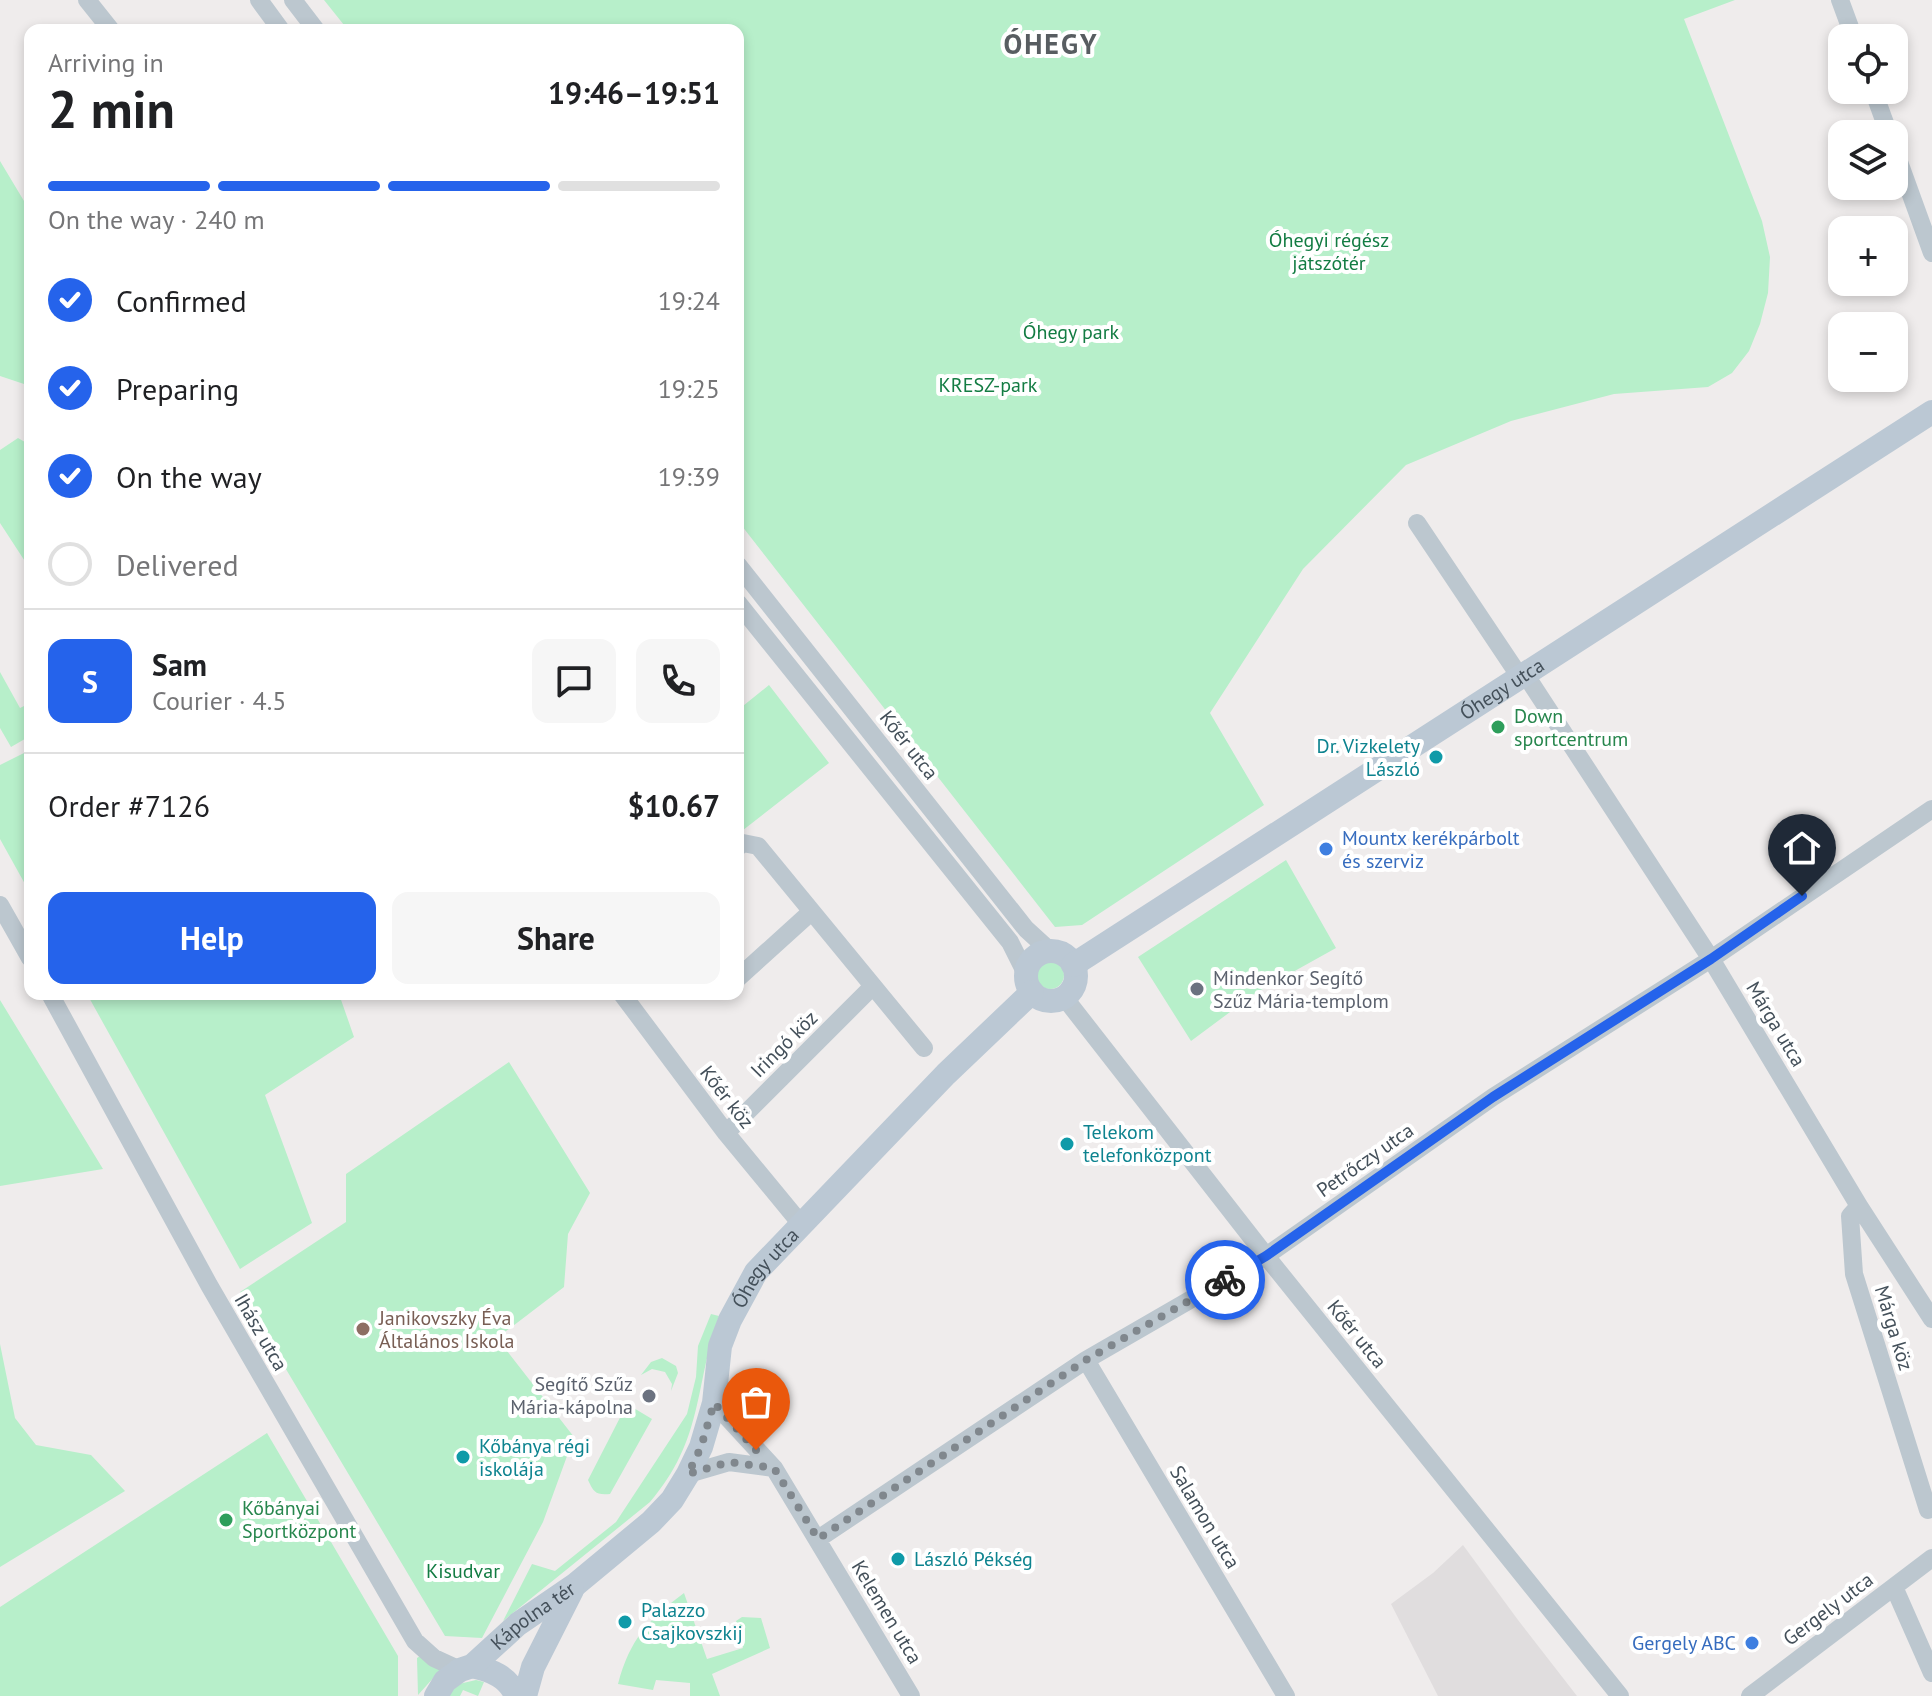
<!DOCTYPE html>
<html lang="en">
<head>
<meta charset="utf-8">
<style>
  body { margin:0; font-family:"PT Sans",sans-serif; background:#f6f6f6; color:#202124; height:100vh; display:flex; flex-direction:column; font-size:30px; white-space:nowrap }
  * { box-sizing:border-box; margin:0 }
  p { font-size:26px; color:#757577 }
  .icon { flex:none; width:44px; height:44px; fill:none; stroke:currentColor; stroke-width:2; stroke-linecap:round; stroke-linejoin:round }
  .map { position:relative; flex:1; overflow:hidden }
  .panel { position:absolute; left:24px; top:24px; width:720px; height:976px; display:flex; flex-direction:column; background:#fff; border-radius:16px; box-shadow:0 4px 12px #0003 }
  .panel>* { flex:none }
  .controls { position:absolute; left:1828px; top:24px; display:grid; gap:16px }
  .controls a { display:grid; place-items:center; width:80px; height:80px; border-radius:16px; background:#fff; box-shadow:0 4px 12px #0003; font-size:40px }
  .pin { position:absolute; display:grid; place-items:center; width:68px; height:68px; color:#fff; margin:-82px -34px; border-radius:50% 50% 50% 0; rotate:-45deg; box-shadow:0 0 8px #0007 }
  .pin .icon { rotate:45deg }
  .courier { position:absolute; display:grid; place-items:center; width:80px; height:80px; margin:-40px; border:6px solid #2563eb; border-radius:50%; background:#fff; color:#222; box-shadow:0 2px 10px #0007 }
  .overview em { font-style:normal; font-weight:700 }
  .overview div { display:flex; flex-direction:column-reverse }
  .overview { display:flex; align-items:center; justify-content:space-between; height:136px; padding:0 24px }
  h1 { font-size:52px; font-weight:700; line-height:60px }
  .bar { display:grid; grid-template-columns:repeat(4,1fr); gap:12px 8px; align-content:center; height:96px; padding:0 24px }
  .bar i { height:10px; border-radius:6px; background:#e0e0e0 }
  .bar .selected { background:#2563eb }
  .bar p { grid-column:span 4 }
  .line { display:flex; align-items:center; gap:20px; padding:0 24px; border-top:2px solid #e0e0e0 }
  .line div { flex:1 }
  .round { display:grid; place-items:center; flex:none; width:84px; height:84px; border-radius:16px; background:#f6f6f6 }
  ol { padding:0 24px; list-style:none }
  li { display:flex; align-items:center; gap:24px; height:88px }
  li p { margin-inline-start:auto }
  li .icon { padding:8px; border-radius:50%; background:#2563eb; color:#fff; stroke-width:4 }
  li:last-child { color:#757577 }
  li i { width:44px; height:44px; border:4px solid #e0e0e0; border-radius:50% }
  .button { display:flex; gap:16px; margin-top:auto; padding:16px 24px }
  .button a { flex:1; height:92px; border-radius:16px; background:#2563eb; color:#fff; font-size:32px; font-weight:700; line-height:92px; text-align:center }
  .button a+a { background:#f6f6f6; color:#202124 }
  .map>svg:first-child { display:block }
  .education { fill:#e0ddde }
  .green { fill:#b7efca }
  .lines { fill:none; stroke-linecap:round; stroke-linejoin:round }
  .street { stroke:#bcc7cf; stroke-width:18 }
  .secondary { stroke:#bbc8d4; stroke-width:24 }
  .done { stroke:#80878d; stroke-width:8; stroke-dasharray:0 14.4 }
  .route { stroke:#2563eb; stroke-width:10 }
  .leisure-dot { fill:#2e9e5b; stroke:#fff; stroke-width:3 }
  .culture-dot { fill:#0f9aa8; stroke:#fff; stroke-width:3 }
  .shop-dot { fill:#3f7fe0; stroke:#fff; stroke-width:3 }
  .worship-dot { fill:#6b7280; stroke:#fff; stroke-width:3 }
  .education-dot { fill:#8d6e63; stroke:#fff; stroke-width:3 }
  .labels { text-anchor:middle; stroke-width:8; stroke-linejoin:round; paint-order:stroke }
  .park-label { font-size:20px; fill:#137c43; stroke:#fff }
  .street-label { font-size:20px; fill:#44505a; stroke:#fff }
  .leisure-label { font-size:20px; fill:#27864d; stroke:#fff; text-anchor:start }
  .culture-label { font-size:20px; fill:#0d838f; stroke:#fff; text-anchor:start }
  .shop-label { font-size:20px; fill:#366cbe; stroke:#fff; text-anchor:start }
  .worship-label { font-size:20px; fill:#5b616d; stroke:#fff; text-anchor:start }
  .education-label { font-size:20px; fill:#785e54; stroke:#fff; text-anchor:start }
  .district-label { font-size:28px; font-weight:bold; letter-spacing:2px; fill:#585d61; stroke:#fff }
</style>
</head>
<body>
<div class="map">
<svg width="1932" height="1696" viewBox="0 0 1932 1696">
  <rect width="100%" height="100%" fill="#efecec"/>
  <path class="education" d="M1463 1545 1518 1620 1577 1696H1438L1391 1604 1433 1573Z"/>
  <path class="green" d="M324 0H1735L1684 19 1762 221 1770 257 1768 293 1760 324 1749 351 1732 373 1708 387 1614 394 1511 421 1406 465 1303 569 1210 713 1264 805 1082 925 1055 927 738 521V30H348Z
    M0 161 30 211V386L0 376Z
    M18 438 30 445V569L0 523V450Z
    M0 672 20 708 30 703V736L11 747 0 728Z
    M769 685 829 763 738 834V710Z
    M30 750V893L0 839V765Z
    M1286 860 1336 948 1257 992 1191 1041 1138 957Z
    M1036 975a14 14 0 1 1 28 0a14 14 0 1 1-28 0Z
    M87 994H339L354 1037 265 1095 312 1223 240 1269Z
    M0 1000 103 1169 0 1186Z
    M509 1062 590 1193 568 1234 564 1287 497 1338 574 1437 543 1522 482 1638 445 1636 240 1292 346 1222V1174Z
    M711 1314 719 1316C694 1387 704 1439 650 1502L503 1621 532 1564 555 1571 616 1522 687 1414 696 1377 698 1346Z
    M0 1344 15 1418 36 1445 91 1455 125 1491 0 1567Z
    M662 1358 676 1366 678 1373 671 1391 672 1384 665 1372 652 1369 641 1375 651 1362Z
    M627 1404 652 1419 610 1494C596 1495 594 1493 588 1480Z
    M267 1433 398 1656V1696H0V1607Z
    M684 1593 707 1659 743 1648 736 1621 742 1617 761 1618 770 1648 712 1674 720 1696H690V1683L656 1680 653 1690 618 1684C630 1639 648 1620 684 1593Z
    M420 1656 445 1671 435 1676 418 1695 417 1658Z
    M476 1680 484 1682 478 1696 463 1690 460 1696H446L459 1684Z"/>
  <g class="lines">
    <path class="street" d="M87 0 111 30
      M259 0 281 30
      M293 0 316 30
      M1840 0 1854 38
      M1873 90 1889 134
      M1894 148 1932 253
      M1417 523 1520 677
      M738 565 1026 929 1049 950
      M738 603 1010 942 1025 972
      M1525 674 1711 959 1859 1206 1932 1319
      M738 847 743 843 758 846 924 1048
      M0 905 30 958
      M738 978 811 912
      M50 994 209 1285 415 1641 434 1658 460 1670
      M622 994 726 1133 801 1224
      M1064 997 1266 1256 1620 1696
      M726 1133 872 987
      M1859 1206 1850 1216 1854 1274 1928 1510
      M1086 1360 1286 1696
      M714 1403 774 1468 911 1696
      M688 1474 729 1462 774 1468
      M818 1539 1086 1360 1266 1256 1493 1097 1711 959 1932 809
      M1894 1587 1932 1673
      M1750 1696 1932 1558"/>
    <g class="secondary">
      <circle cx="1051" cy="976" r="25"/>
      <path id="s1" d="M1073 965 1932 412"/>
      <path d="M472 1666C491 1670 509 1677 516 1696"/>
      <path id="s2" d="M436 1696 445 1681 460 1670 472 1666 518 1624 575 1585 651 1522 672 1500 688 1474 701 1447 714 1403 720 1346 730 1320 756 1272 946 1074 1032 992"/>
      <path d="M525 1696 533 1667 572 1590"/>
    </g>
  </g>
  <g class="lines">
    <path class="done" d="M756 1450 714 1403 701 1447 688 1474 729 1462 774 1468 818 1539 1086 1360 1225 1280"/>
    <path class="route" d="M1225 1280 1266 1256 1493 1097 1711 959 1802 896"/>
  </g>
  <g class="leisure-dot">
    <circle cx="1498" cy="727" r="8"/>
    <circle cx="226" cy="1520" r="8"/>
  </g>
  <g class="culture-dot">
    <circle cx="1436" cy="757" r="8"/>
    <circle cx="1067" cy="1144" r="8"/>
    <circle cx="463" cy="1457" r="8"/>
    <circle cx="898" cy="1559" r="8"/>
    <circle cx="625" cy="1622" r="8"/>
  </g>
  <g class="shop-dot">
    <circle cx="1326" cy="849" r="8"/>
    <circle cx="1752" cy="1643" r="8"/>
  </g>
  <g class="worship-dot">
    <circle cx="1197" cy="989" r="8"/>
    <circle cx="649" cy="1396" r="8"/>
  </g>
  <circle class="education-dot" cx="363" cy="1329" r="8"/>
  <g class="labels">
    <g class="park-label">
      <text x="1329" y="247">Óhegyi régész<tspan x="1329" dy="23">játszótér</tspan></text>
      <text x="1071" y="339">Óhegy park</text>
      <text x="988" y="392">KRESZ-park</text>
      <text x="463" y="1578">Kisudvar</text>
    </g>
    <g class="street-label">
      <text dy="7" stroke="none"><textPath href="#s1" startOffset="510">Óhegy utca</textPath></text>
      <text transform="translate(909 745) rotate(52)" y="7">Kőér utca</text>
      <text transform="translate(1776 1024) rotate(59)" y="7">Márga utca</text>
      <text transform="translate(784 1044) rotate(-45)" y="7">Iringó köz</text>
      <text transform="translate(727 1097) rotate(52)" y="7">Kőér köz</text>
      <text transform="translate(1365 1160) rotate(-35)" y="7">Petrőczy utca</text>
      <text dy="7" stroke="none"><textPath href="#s2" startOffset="564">Óhegy utca</textPath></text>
      <text transform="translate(1894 1328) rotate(73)" y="7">Márga köz</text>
      <text transform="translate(261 1332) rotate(60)" y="7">Ihász utca</text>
      <text transform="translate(1357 1334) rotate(51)" y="7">Kőér utca</text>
      <text transform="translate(1205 1517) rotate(59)" y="7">Salamon utca</text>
      <text transform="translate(1828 1609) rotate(-37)" y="7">Gergely utca</text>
      <text transform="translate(887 1612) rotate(59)" y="7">Kelemen utca</text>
      <text dy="7" stroke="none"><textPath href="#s2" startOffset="128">Kápolna tér</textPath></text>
    </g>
    <g class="leisure-label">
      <text x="1514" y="723">Down<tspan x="1514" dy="23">sportcentrum</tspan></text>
      <text x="242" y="1515">Kőbányai<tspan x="242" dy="23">Sportközpont</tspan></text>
    </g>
    <g class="culture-label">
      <text x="1420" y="753" text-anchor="end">Dr. Vizkelety<tspan x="1420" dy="23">László</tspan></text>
      <text x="1083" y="1139">Telekom<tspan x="1083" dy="23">telefonközpont</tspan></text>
      <text x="479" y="1453">Kőbánya régi<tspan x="479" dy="23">iskolája</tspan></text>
      <text x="914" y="1566">László Pékség</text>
      <text x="641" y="1617">Palazzo<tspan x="641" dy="23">Csajkovszkij</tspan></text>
    </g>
    <g class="shop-label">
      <text x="1342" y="845">Mountx kerékpárbolt<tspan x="1342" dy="23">és szerviz</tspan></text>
      <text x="1736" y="1650" text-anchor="end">Gergely ABC</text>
    </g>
    <g class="worship-label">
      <text x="1213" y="985">Mindenkor Segítő<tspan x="1213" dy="23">Szűz Mária-templom</tspan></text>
      <text x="633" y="1391" text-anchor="end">Segítő Szűz<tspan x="633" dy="23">Mária-kápolna</tspan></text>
    </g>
    <g class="education-label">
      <text x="379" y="1325">Janikovszky Éva<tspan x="379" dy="23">Általános Iskola</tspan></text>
    </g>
    <g class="district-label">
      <text x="1051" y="54">ÓHEGY</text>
    </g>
  </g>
</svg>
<div class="controls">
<a><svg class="icon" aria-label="locate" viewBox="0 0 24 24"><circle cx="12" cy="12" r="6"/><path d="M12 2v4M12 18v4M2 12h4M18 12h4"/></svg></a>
<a><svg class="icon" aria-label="layers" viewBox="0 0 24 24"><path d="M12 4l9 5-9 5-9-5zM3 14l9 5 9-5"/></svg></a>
<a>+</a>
<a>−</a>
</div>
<div class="pin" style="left:756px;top:1450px;background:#ea580c"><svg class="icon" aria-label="bag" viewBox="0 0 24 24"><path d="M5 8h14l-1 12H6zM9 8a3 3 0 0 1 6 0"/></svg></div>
<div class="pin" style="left:1802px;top:896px;background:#1f2937"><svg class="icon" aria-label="home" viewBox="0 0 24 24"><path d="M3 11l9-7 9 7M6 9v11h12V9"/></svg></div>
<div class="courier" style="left:1225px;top:1280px"><svg class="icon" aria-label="bike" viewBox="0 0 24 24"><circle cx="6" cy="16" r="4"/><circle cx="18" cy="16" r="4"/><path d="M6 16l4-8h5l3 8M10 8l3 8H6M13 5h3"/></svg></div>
<section class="panel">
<div class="overview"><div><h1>2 min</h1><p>Arriving in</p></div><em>19:46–19:51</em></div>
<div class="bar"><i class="selected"></i><i class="selected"></i><i class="selected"></i><i></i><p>On the way · 240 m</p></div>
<ol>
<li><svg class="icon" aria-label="check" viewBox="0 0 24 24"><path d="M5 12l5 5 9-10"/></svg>Confirmed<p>19:24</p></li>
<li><svg class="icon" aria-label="check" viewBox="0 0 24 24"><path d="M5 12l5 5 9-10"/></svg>Preparing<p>19:25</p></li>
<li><svg class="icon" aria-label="check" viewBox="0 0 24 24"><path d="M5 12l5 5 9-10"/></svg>On the way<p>19:39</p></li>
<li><i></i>Delivered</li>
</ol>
<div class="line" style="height:144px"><b class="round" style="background:#2563eb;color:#fff">S</b><div><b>Sam</b><p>Courier · 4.5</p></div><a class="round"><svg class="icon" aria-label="chat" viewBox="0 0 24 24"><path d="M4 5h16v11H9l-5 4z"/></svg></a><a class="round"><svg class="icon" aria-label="phone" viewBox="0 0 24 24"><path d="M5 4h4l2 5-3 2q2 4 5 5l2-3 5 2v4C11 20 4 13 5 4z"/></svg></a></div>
<div class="line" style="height:104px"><div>Order #7126</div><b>$10.67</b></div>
<div class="button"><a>Help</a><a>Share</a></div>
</section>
</div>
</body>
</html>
